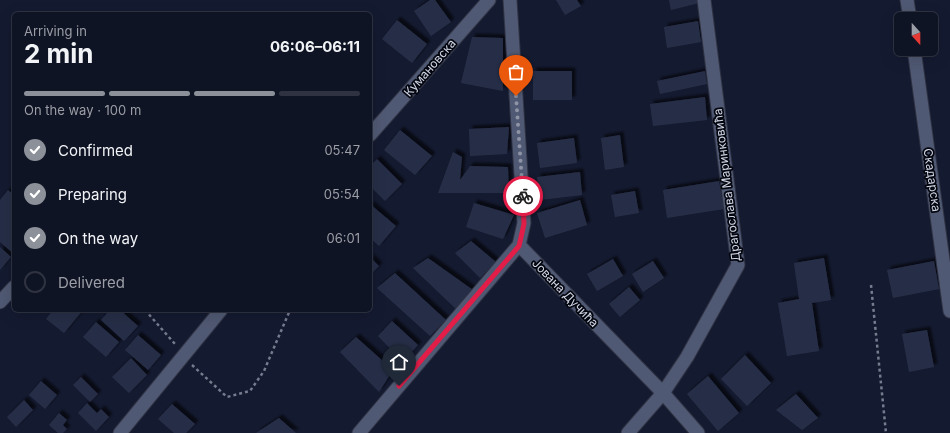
<!DOCTYPE html>
<html lang="en">
<head>
<meta charset="utf-8">
<style>
  body { margin:0; font-family:Inter,sans-serif; background:#1d2131; color:#f1f3f6; height:100vh; display:flex; flex-direction:column; font-size:15px; white-space:nowrap }
  * { box-sizing:border-box; margin:0 }
  p { font-size:13px; color:#9b9ea6 }
  .icon { flex:none; width:22px; height:22px; fill:none; stroke:currentColor; stroke-width:2; stroke-linecap:round; stroke-linejoin:round }
  .map { position:relative; flex:1; overflow:hidden }
  .side { position:absolute; left:12px; top:12px; width:360px; height:300px; display:flex; flex-direction:column; background:#0f1424; border-radius:6px; box-shadow:0 4px 16px #0002,0 0 0 1px #2f3341 }
  .side>* { flex:none }
  .needle { width:26px; rotate:159deg }
  .controls { position:absolute; left:894px; top:12px; display:grid; gap:8px }
  .controls a { display:grid; place-items:center; width:44px; height:44px; border-radius:6px; background:#0f1424; box-shadow:0 4px 16px #0002,0 0 0 1px #2f3341; font-size:20px }
  .pin { position:absolute; display:grid; place-items:center; width:34px; height:34px; color:#fff; margin:-41px -17px; border-radius:50% 50% 50% 0; rotate:-45deg; box-shadow:0 0 4px #0007 }
  .pin .icon { rotate:45deg }
  .courier { position:absolute; display:grid; place-items:center; width:40px; height:40px; margin:-20px; border:3px solid #e11d48; border-radius:50%; background:#fff; color:#222; box-shadow:0 1px 5px #0007 }
  .overview em { font-style:normal; font-weight:700 }
  .overview div { display:flex; flex-direction:column-reverse }
  .overview { display:flex; align-items:center; justify-content:space-between; height:68px; padding:0 12px }
  h1 { font-size:26px; font-weight:700; line-height:30px }
  .bar { display:grid; grid-template-columns:repeat(4,1fr); gap:6px 4px; align-content:center; height:48px; padding:0 12px }
  .bar i { height:5px; border-radius:3px; background:#2f3341 }
  .bar .selected { background:#8c9099 }
  .bar p { grid-column:span 4 }
  ol { padding:0 12px; list-style:none }
  li { display:flex; align-items:center; gap:12px; height:44px }
  li p { margin-inline-start:auto }
  li .icon { padding:4px; border-radius:50%; background:#8c9099; color:#fff; stroke-width:4 }
  li:last-child { color:#9b9ea6 }
  li i { width:22px; height:22px; border:2px solid #2f3341; border-radius:50% }
  .map>svg:first-child { display:block }
  .building { fill:#282f47; filter:url(#shadow) }
  .lines { fill:none; stroke-linecap:round; stroke-linejoin:round }
  .minor-casing { stroke:#303344; stroke-width:15 }
  .path { stroke:#767b8e; stroke-width:2.5; stroke-dasharray:3 3; stroke-linecap:butt }
  .minor { stroke:#505973; stroke-width:13 }
  .done { stroke:#8e94a6; stroke-width:4; stroke-dasharray:0 7.2 }
  .route { stroke:#e11d48; stroke-width:5 }
  .labels { text-anchor:middle; stroke-width:3.5; stroke-linejoin:round; paint-order:stroke }
  .street-label { font-size:12px; fill:#d0d5e5; stroke:#04060f }
</style>
</head>
<body>
<div class="map">
<svg width="950" height="433" viewBox="0 0 950 433">
  <defs>
    <filter id="shadow"><feDropShadow dx="3.5" dy="-3.5" stdDeviation="1" flood-color="#0009"/></filter>
  </defs>
  <rect width="100%" height="100%" fill="#141a30"/>
  <path class="building" d="M430 0H435L451 22 431 36 414 11Z
    M556 0H577L581 6 565 15Z
    M669 0H698L699 3 671 10Z
    M397 20 427 44 412 63 382 39Z
    M698 21 701 42 667 48 664 27Z
    M472 37 503 38V91L461 83Z
    M533 71H572V100H533Z
    M705 71 707 84 660 94 657 81Z
    M705 97 707 120 653 126 650 104Z
    M509 127 507 154 470 156 469 129Z
    M400 130 432 156 415 175 384 150Z
    M620 135 624 167 605 170 601 138Z
    M574 138 577 163 540 168 537 143Z
    M453 152 462 157 460 180 470 166 508 167 509 193H438Z
    M377 159 402 184 385 201 370 186V166Z
    M580 172 582 195 540 200 537 177Z
    M719 181 724 209 667 218 663 190Z
    M8 190 14 195V254L0 242V200Z
    M635 191 639 213 615 217 611 195Z
    M580 200 587 225 545 238 537 213Z
    M474 203 514 215 503 239 466 227Z
    M370 204 396 226 379 246 370 238Z
    M471 241 496 262 480 278 455 253Z
    M0 247 11 257 0 270Z
    M370 257 379 266 370 275Z
    M428 258 473 290 457 310 413 268Z
    M824 258 831 300 812 303 819 351 787 356 778 303 799 299 794 263Z
    M613 259 623 276 597 291 587 274Z
    M653 261 664 278 643 292 632 274Z
    M934 261 939 289 893 298 887 270Z
    M395 273 446 320 430 336 377 288Z
    M629 287 640 300 620 317 609 304Z
    M53 310H83L64 333 46 319Z
    M110 310H120L138 326 124 341 101 320Z
    M392 321 418 345 403 362 378 336Z
    M96 322 119 342 106 357 83 337Z
    M927 330 934 367 909 372 902 334Z
    M138 335 161 355 148 370 125 350Z
    M356 337 393 370 379 392 340 352Z
    M745 355 771 383 747 406 721 379Z
    M131 358 147 375 129 393 112 377Z
    M708 376 739 413 718 431 687 394Z
    M81 377 98 394 90 402 73 385Z
    M41 381 57 395 45 409 29 395Z
    M796 394 818 418 802 430 776 410Z
    M24 400 33 410 16 427 7 417Z
    M87 403 97 413 101 409 109 417 96 431 78 413Z
    M172 404 195 424 186 433H174L158 419Z
    M59 413 67 420 63 425 67 429 63 433H58L49 425Z
    M279 418 296 433H256Z"/>
  <g class="lines">
    <g class="minor-casing">
      <path id="minor" d="M907 0 910 19
        M914 49 950 311
        M370 135 489 0
        M519 245 663 393 698 433
        M0 302 14 287
        M120 433 221 310
        M359 433 519 245 524 223 510 0
        M628 433 663 393 687 357 738 265 704 0"/>
    </g>
    <path class="path" d="M871 285 886 433
      M145 310 175 344
      M192 365 227 397 250 391 264 371 290 310"/>
    <use href="#minor" class="minor"/>
  </g>
  <g class="lines">
    <path class="done" d="M516 96 523 196"/>
    <path class="route" d="M399 386 519 246 524 224 523 196"/>
  </g>
  <g class="labels">
    <g class="street-label">
      <text transform="translate(430 68) rotate(-49)" y="4">Кумановска</text>
      <text transform="translate(932 180) rotate(82)" y="4">Скадарска</text>
      <text transform="translate(727 185) rotate(-97)" y="4">Драгослава Маринковића</text>
      <text transform="translate(565 293) rotate(46)" y="4">Јована Дучића</text>
    </g>
  </g>
</svg>
<div class="controls">
<a><svg class="needle" viewBox="-14 -14 28 28"><path d="M0-13l5 13h-10z" fill="#e53935"/><path d="M0 13l5-13h-10z" fill="#9b9ea6"/></svg></a>
</div>
<div class="pin" style="left:516px;top:96px;background:#ea580c"><svg class="icon" aria-label="bag" viewBox="0 0 24 24"><path d="M5 8h14l-1 12H6zM9 8a3 3 0 0 1 6 0"/></svg></div>
<div class="pin" style="left:399px;top:386px;background:#1f2937"><svg class="icon" aria-label="home" viewBox="0 0 24 24"><path d="M3 11l9-7 9 7M6 9v11h12V9"/></svg></div>
<div class="courier" style="left:523px;top:196px"><svg class="icon" aria-label="bike" viewBox="0 0 24 24"><circle cx="6" cy="16" r="4"/><circle cx="18" cy="16" r="4"/><path d="M6 16l4-8h5l3 8M10 8l3 8H6M13 5h3"/></svg></div>
<section class="side">
<div class="overview"><div><h1>2 min</h1><p>Arriving in</p></div><em>06:06–06:11</em></div>
<div class="bar"><i class="selected"></i><i class="selected"></i><i class="selected"></i><i></i><p>On the way · 100 m</p></div>
<ol>
<li><svg class="icon" aria-label="check" viewBox="0 0 24 24"><path d="M5 12l5 5 9-10"/></svg>Confirmed<p>05:47</p></li>
<li><svg class="icon" aria-label="check" viewBox="0 0 24 24"><path d="M5 12l5 5 9-10"/></svg>Preparing<p>05:54</p></li>
<li><svg class="icon" aria-label="check" viewBox="0 0 24 24"><path d="M5 12l5 5 9-10"/></svg>On the way<p>06:01</p></li>
<li><i></i>Delivered</li>
</ol>
</section>
</div>
</body>
</html>
